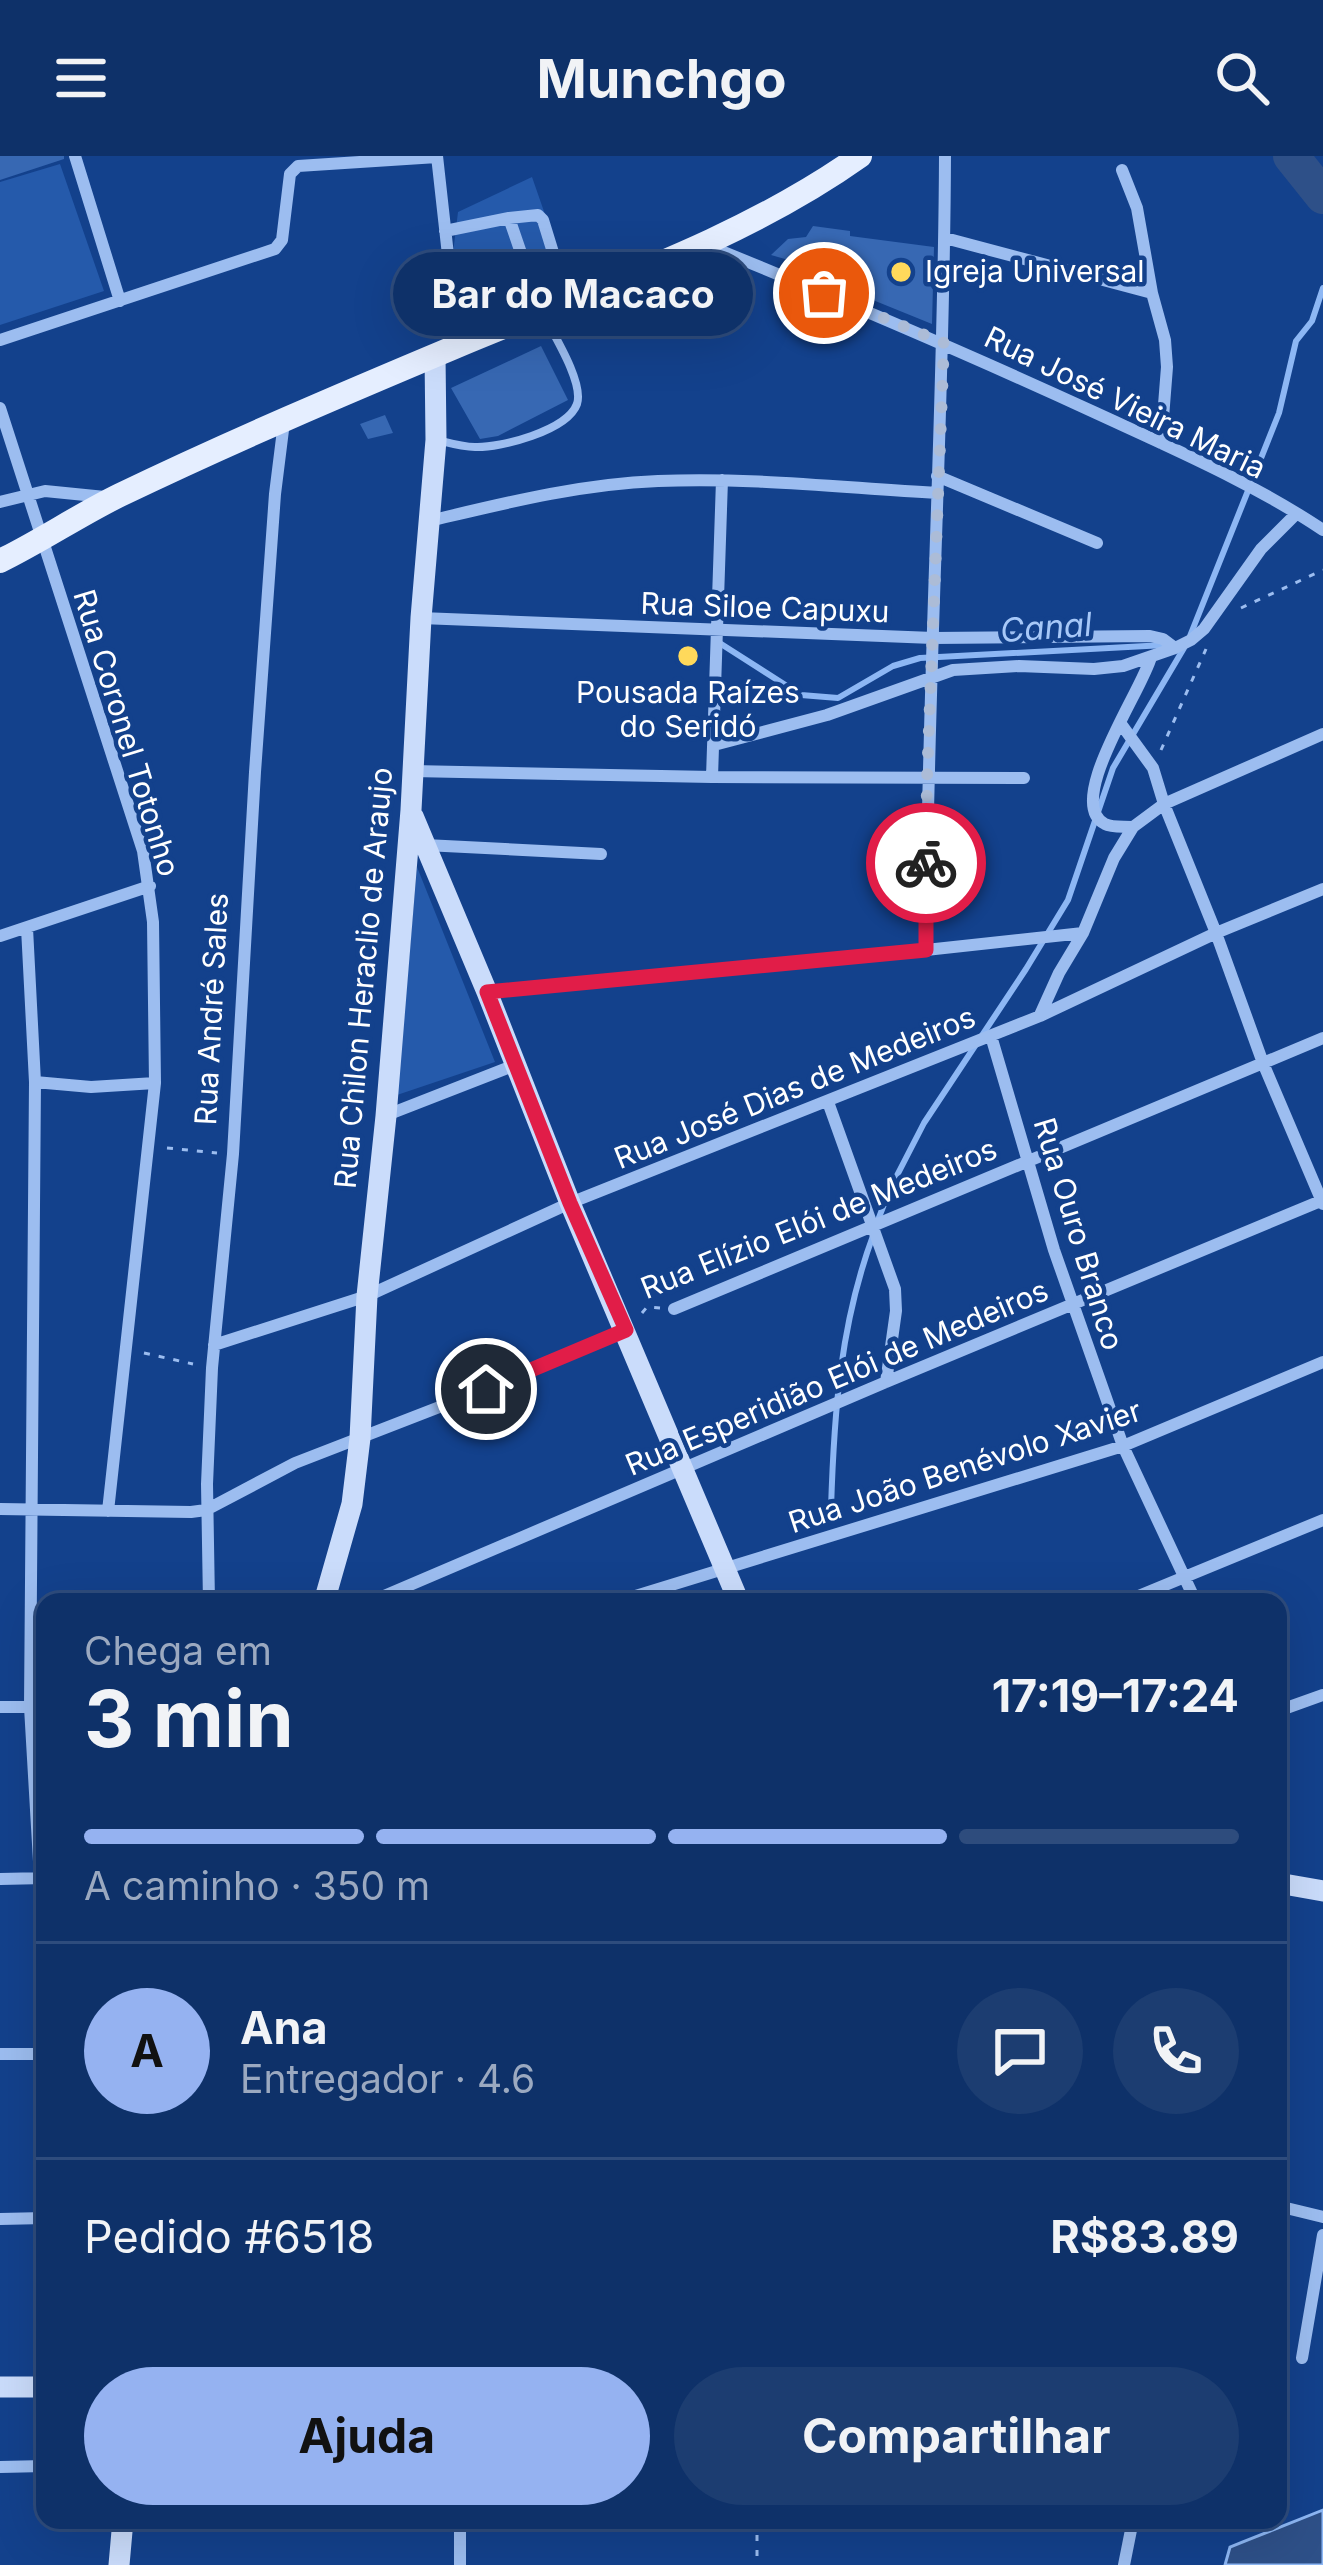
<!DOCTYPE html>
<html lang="pt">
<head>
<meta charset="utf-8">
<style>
  body { margin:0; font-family:Inter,sans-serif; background:#1c3d71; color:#f1f3f6; height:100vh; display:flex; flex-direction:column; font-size:45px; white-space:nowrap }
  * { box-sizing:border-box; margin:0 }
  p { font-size:39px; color:#9ba9c0 }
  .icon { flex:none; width:66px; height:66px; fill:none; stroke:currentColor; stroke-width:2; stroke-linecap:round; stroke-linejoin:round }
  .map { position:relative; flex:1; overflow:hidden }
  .side { position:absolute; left:36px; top:1437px; width:1251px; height:936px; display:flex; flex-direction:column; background:#0e3169; border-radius:24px; box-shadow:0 12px 48px #0002,0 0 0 3px #2e4c7d }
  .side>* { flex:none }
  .pin { position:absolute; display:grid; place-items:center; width:102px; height:102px; color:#fff; margin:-51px; border:6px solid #fff; border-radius:50%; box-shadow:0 3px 12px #0007 }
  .courier { position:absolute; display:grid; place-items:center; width:120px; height:120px; margin:-60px; border:9px solid #e11d48; border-radius:50%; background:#fff; color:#222; box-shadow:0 3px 15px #0007 }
  .bubble { position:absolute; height:84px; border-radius:42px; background:#0e3169; box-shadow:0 12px 48px #0002,0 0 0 3px #2e4c7d; font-size:39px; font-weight:700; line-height:84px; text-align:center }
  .head em { font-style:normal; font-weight:700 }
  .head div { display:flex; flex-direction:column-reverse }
  .head { display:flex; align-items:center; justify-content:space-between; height:204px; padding:0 48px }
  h1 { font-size:78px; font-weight:700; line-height:90px }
  .bar { display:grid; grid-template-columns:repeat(4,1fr); gap:18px 12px; align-content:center; height:144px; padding:0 48px }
  .bar i { height:15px; border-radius:9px; background:#2e4c7d }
  .bar .active { background:#95b2f1 }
  .bar p { grid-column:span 4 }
  .line { display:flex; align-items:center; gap:30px; padding:0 48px; border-top:3px solid #2e4c7d }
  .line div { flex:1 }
  .round { display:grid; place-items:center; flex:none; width:126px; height:126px; border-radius:63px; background:#1c3d71 }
  .cta { display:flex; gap:24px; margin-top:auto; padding:24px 48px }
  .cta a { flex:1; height:138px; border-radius:72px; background:#95b2f1; color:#111; font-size:48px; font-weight:700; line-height:138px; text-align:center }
  .cta a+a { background:#1c3d71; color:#f1f3f6 }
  header { display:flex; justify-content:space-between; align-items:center; height:156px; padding:0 48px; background:#0e3169; font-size:54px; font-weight:700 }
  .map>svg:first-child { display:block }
  .green { fill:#255aab }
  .water { fill:#2e5088; stroke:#8db7f4; stroke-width:3 }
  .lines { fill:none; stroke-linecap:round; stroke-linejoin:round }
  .stream { stroke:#8db7f4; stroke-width:6 }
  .river { stroke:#2e5088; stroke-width:36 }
  .building { fill:#3768b3 }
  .path { stroke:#9cbdf0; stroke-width:3; stroke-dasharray:6 9; stroke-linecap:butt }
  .lane { stroke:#9cbdf0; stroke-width:8 }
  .street { stroke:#9cbdf0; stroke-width:12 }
  .secondary { stroke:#cadcfb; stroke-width:21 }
  .primary { stroke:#e5eeff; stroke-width:24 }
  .done { stroke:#acbcd7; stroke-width:12; stroke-dasharray:0 21.6 }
  .route { stroke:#e11d48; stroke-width:15 }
  .poi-dot { fill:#ffd95b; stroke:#13418c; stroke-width:4.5 }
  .labels { text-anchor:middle; stroke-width:9; stroke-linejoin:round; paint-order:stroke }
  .poi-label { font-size:30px; fill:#fff; stroke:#13418c; text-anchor:start }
  .street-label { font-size:30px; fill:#fff; stroke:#13418c }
  .water-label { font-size:33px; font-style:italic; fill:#a7c8f8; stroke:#13418c }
</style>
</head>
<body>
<header><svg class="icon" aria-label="menu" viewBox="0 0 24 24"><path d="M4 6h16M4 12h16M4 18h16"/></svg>Munchgo<svg class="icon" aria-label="search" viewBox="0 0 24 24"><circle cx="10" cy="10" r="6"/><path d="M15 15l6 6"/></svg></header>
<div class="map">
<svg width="1323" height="2409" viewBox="0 0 1323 2409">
  <rect width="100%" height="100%" fill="#13418c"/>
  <path class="green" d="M60 8 104 135 0 169V26Z
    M532 21 571 133 504 164 474 95 453 97 458 56Z
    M417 711 495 906 397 939Z"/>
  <path class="water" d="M1323 2354V2409H1225L1230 2391Z"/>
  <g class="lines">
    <path class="stream" d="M1190 480 1279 257 1296 185 1312 165 1323 132
      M718 486 801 539 838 542 893 510 920 502 1165 489
      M878 1064 890 1033 924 967 1026 813 1068 744 1113 612 1184 492
      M831 1353C834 1257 840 1168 874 1077"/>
    <path class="river" d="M1291 0 1323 40"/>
  </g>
  <path class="building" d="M0 0H64V3L0 24Z
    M813 70 850 75V80L934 91 932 168 863 140 865 126 771 99 788 83 806 81Z
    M541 190 568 244 498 280 480 283 451 232Z
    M385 259 393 277 368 283 360 268Z"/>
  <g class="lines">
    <path class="path" d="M1241 452 1323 414
      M1161 594 1206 493
      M167 992 217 997
      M642 1157 647 1151 660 1152
      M144 1197 193 1208
      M757 2364V2409"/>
    <path class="lane" d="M437 284C449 287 463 291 475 291 500 292 567 275 577 248 584 227 554 179 544 160"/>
    <path class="street" d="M75 0 120 145
      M437 0 458 189
      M1122 14 1137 52 1152 137 1165 184 1167 211 1161 287
      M509 62 541 155
      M445 75 509 62 538 59 543 64 568 145
      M945 82 1152 137
      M709 90C839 143 968 198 1096 257 1172 292 1253 327 1323 374
      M0 184 275 93 282 84 290 18 298 10 437 1
      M0 252 143 695 153 766 155 927 108 1355
      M937 320 1097 387
      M0 346 45 335 105 341
      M429 365C505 347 580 328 658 325 751 321 845 332 937 337
      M421 462 933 482 1150 480 1163 483 1175 492
      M1121 568 1153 612 1164 648 1216 777 1263 907 1323 1048
      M714 589 827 559 953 514 1019 510 1094 513 1123 510 1175 492 1191 484 1204 473 1261 393 1296 358
      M412 615 712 621 1024 622
      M712 621 722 324
      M1133 671C1125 670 1112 672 1105 668 1063 647 1143 533 1151 501
      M425 689 601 698
      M27 772 35 926 30 1551 45 1808
      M0 780 150 730
      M926 794C927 529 944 265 945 0
      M487 836 926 794 1083 777
      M1040 859 1059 817 1083 777 1114 702 1133 671 1164 648 1323 578
      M991 880 1054 1094 1123 1290 1196 1446
      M35 926 91 931 155 927
      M828 946 895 1133 896 1155 886 1226
      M387 959 515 909
      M674 1153 1323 882
      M214 1189 367 1140 570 1047 1040 860 1216 777 1323 733
      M0 1353 191 1356 206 1354 295 1307 442 1250 625 1174
      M209 1446 207 1328 212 1212 233 998 255 616 275 338 284 266
      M370 1446 886 1226 1323 1044
      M616 1446 1123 1290 1323 1206
      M1124 1446 1323 1364
      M0 1551H30
      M1278 1555 1323 1539
      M0 1723 45 1722
      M0 1898H45
      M1278 2050 1323 2061
      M0 2063 45 2062
      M1302 2202 1323 2079
      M0 2311 45 2310
      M460 2409V2364
      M1124 2409 1133 2364"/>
    <path class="secondary" d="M413 660 487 836 570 1047 739 1446
      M324 1446 352 1348 360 1282 367 1140 386 960 411 654 421 462 436 284 435 199
      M1278 1727 1323 1735
      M0 2231H45
      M119 2409 123 2364"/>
    <path class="primary" d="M0 405C41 385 79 359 120 339 230 286 343 238 455 191 592 133 739 86 860 0"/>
  </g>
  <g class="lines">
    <path class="done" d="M824 137 944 187 927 623 926 707"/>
    <path class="route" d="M486 1233 626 1174 570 1047 487 836 926 794V707"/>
  </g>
  <g class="poi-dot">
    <circle cx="901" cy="116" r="12"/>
    <circle cx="688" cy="500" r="12"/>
  </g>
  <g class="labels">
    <g class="poi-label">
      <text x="925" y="126">Igreja Universal</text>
      <text x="688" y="547" text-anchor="middle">Pousada Raízes<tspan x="688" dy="34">do Seridó</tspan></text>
    </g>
    <g class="street-label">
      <text transform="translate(1125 247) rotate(26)" y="10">Rua José Vieira Maria</text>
      <text transform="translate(765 452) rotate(2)" y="10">Rua Siloe Capuxu</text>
      <text transform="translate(126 577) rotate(73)" y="10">Rua Coronel Totonho</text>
      <text transform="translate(364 822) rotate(-85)" y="10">Rua Chilon Heraclio de Araujo</text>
      <text transform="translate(212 853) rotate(-87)" y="10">Rua André Sales</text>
      <text transform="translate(795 932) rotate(-22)" y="10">Rua José Dias de Medeiros</text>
      <text transform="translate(819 1063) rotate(-22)" y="10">Rua Elízio Elói de Medeiros</text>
      <text transform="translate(1078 1078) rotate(73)" y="10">Rua Ouro Branco</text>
      <text transform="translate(837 1222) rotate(-23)" y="10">Rua Esperidião Elói de Medeiros</text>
      <text transform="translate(965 1311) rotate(-18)" y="10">Rua João Benévolo Xavier</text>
    </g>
    <g class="water-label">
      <text transform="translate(1046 471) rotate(-4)" y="12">Canal</text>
    </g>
  </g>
</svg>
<div class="pin" style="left:824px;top:137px;background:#ea580c"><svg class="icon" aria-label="bag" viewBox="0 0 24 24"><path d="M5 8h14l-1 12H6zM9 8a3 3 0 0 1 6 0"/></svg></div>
<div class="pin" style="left:486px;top:1233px;background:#1f2937"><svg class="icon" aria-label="home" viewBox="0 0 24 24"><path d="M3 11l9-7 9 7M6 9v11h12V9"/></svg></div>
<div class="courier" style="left:926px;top:707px"><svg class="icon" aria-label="bike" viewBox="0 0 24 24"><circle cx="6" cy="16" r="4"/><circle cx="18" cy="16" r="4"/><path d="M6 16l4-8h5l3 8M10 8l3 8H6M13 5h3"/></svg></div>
<div class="bubble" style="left:393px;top:96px;width:360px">Bar do Macaco</div>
<section class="side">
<div class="head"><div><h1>3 min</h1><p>Chega em</p></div><em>17:19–17:24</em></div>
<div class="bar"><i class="active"></i><i class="active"></i><i class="active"></i><i></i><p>A caminho · 350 m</p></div>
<div class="line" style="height:216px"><b class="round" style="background:#95b2f1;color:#111">A</b><div><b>Ana</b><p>Entregador · 4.6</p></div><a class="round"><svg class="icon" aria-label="chat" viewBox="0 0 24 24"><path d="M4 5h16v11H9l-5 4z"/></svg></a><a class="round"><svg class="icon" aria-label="phone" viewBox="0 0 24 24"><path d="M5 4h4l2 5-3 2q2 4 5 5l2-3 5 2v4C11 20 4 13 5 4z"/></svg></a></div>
<div class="line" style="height:156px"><div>Pedido #6518</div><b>R$83.89</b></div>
<div class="cta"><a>Ajuda</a><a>Compartilhar</a></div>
</section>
</div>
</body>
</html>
